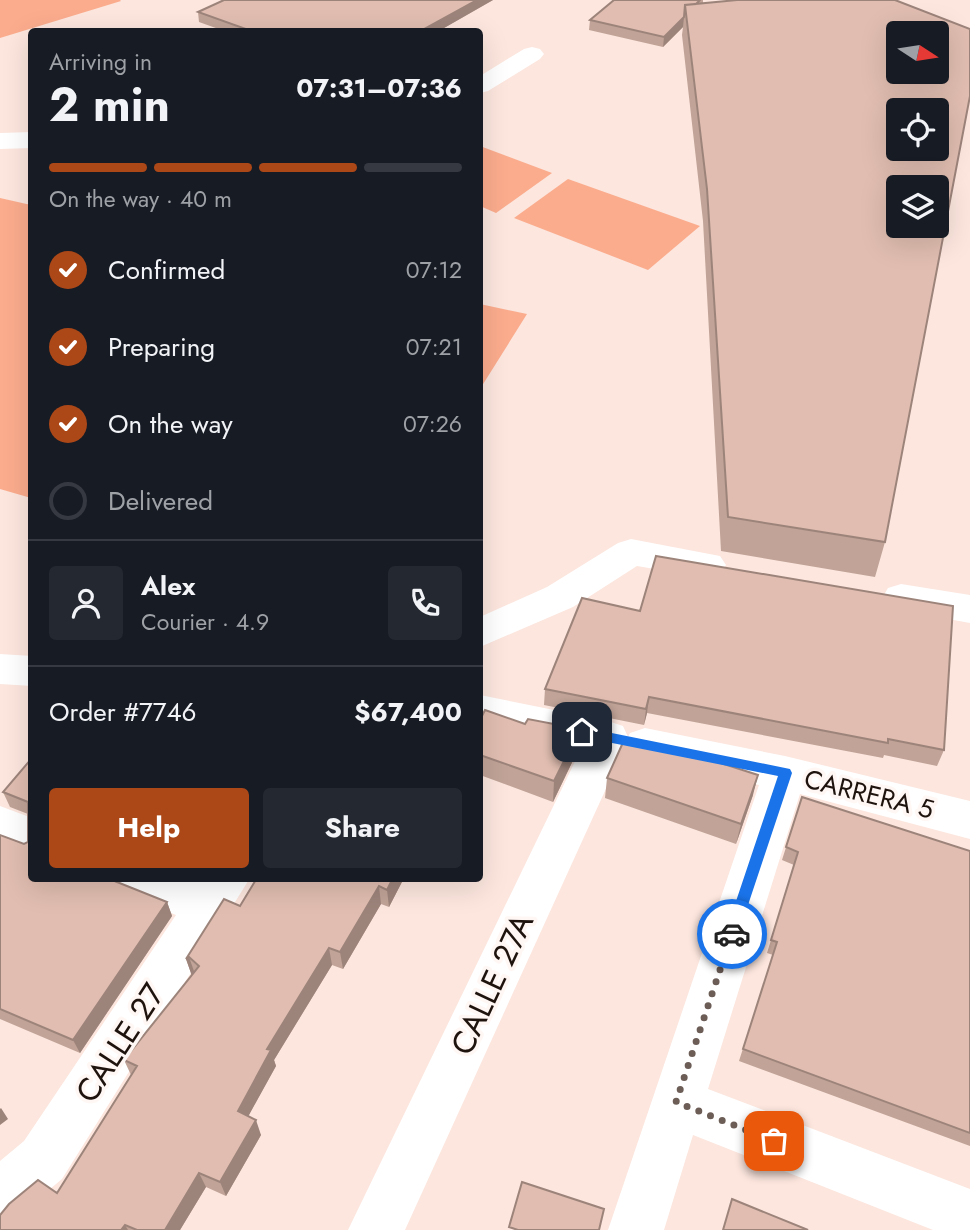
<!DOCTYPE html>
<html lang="en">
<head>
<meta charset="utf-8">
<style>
  body { margin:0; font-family:Jost,sans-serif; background:#242831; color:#f1f3f6; height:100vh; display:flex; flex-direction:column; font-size:26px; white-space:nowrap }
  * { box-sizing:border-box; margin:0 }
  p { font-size:23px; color:#9ea1a6 }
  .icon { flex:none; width:38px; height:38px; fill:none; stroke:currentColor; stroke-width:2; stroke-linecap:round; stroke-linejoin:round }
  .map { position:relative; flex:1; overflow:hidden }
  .sheet { position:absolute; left:28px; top:28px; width:455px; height:854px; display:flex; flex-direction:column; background:#171b24; border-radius:7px; box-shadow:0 7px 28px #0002 }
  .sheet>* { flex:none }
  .needle { width:46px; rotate:102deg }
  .buttons { position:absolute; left:886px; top:21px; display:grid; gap:14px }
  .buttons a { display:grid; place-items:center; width:63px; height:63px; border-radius:7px; background:#171b24; box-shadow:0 7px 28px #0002; font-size:35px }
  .pin { position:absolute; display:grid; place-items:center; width:60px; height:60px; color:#fff; margin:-30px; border-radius:14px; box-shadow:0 4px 10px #0006 }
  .courier { position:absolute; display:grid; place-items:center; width:70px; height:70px; margin:-35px; border:5px solid #1a73e8; border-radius:50%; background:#fff; color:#222; box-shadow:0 2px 9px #0007 }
  .summary em { font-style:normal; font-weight:700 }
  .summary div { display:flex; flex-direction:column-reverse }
  .summary { display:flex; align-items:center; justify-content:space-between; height:119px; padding:0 21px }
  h1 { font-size:46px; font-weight:700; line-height:52px }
  .bar { display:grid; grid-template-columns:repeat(4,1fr); gap:10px 7px; align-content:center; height:84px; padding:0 21px }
  .bar i { height:9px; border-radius:5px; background:#363941 }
  .bar .selected { background:#ac4818 }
  .bar p { grid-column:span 4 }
  .line { display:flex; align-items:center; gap:18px; padding:0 21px; border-top:2px solid #363941 }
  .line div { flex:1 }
  .round { display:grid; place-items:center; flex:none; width:74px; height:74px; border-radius:7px; background:#242831 }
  ol { padding:0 21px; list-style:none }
  li { display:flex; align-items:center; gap:21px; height:77px }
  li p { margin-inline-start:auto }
  li .icon { padding:7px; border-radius:50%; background:#ac4818; color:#fff; stroke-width:4 }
  li:last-child { color:#9ea1a6 }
  li i { width:38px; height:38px; border:4px solid #363941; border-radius:50% }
  .button { display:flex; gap:14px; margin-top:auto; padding:14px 21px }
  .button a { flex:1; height:80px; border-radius:7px; background:#ac4818; color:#fff; font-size:28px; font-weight:700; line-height:80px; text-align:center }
  .button a+a { background:#242831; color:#f1f3f6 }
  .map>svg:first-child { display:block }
  .green { fill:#fbac8d }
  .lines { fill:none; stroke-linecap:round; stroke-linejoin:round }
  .minor { fill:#fff; fill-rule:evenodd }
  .wall { fill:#c1a397 }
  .shaded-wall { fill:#9d847b }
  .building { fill:#e0bdb0; stroke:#9d847b; stroke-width:2; fill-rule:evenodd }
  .route { fill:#1a73e8 }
  .done { stroke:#6c5d57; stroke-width:7; stroke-dasharray:0 12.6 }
  .labels { text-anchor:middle; stroke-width:7; stroke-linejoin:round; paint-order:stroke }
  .street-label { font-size:26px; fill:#1f130e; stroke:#fff7f4 }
  .near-street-label { font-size:32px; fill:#1f130e; stroke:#fff7f4 }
</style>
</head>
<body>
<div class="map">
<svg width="970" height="1230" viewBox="0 0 970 1230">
  <rect width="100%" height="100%" fill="#fce6de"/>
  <path class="green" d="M0 0H120L121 1 0 38Z
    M480 146 552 173 496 213 480 206Z
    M568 179 700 226 648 270 514 218Z
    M0 198 31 205V498L0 489Z
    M480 304 527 314 480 389Z"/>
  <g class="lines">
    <path class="minor" d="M532 47 540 49 544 54 540 59 488 91 480 93V76L524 49Z
      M32 132V148L0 149V133Z
      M631 539 720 556 726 565 720 574 707 578 637 566 573 607 480 647V617L547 587 618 543Z
      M901 584 970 595V623L888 608 882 598 888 588Z
      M0 654 32 656V686L0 684Z
      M480 695 579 715 594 720 596 725 608 721 623 726 628 737 630 733 645 728 785 756 970 801V839L800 794 708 1089 970 1189V1230H933L693 1135 664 1230H608L759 785 645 762 630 757 625 747 405 1230H348L582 747 480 727Z
      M0 806 32 818V856L0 844Z
      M112 878H189L198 882 201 878H250L62 1179 19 1215 0 1223V1161L24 1141 176 915 119 892Z"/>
  </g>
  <path class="wall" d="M224 0H493L437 32H227L199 22 198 12Z
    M614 0H703V4L885 542 875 577 721 551 703 221 682 35 683 27 663 47 589 30 590 20Z
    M582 598 944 750 937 766 884 755 883 758 647 713 644 725 544 705 545 689Z
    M480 720 580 729 578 750 553 802 480 775Z
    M32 758V878L112 880 167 902 172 916 80 1053 0 1019V835L24 844 28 842V814L10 807 3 792Z
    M607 778 753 795 736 844 605 798Z
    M802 797 970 851V1146L739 1061 773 955 767 953 794 865 782 860Z
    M257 878H404L389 907 381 904 343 969 332 965 274 1060 276 1066 248 1116 261 1135 226 1196 206 1187 180 1230H0L57 1193 131 1075 124 1060 192 976 186 959 240 906Z"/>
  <path class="shaded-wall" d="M477 0H493L437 32H419Z
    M684 17 683 27 663 47 664 37Z
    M649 697 647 713 644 725 646 709Z
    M580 729 578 750 553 802 554 781Z
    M758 775 753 795 736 844 741 824Z
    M393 878H404L389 907 387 890Z
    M379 886 381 904 343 969 340 952Z
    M167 902 172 916 80 1053 73 1040Z
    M329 948 332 965 274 1060 276 1066 243 1126 238 1111 267 1049Z
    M189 957 195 974 192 976 186 959Z
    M1 1108 8 1119 0 1125V1109Z
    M256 1120 261 1135 226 1196 220 1182Z
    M199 1173 206 1187 180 1230H165Z
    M125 1225 128 1230H121Z"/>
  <path class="building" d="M224 0H477L419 32H254L198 12Z
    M614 0H700L696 4 685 5 684 17 664 37 590 20Z
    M737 0H895L970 29V96L885 542 728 517 707 189 685 5ZM898 33H936V72H898ZM898 110H936V149H898ZM898 187H936V226H898Z
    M656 556 953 606 944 750 888 739V743L649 697 646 709 545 689 582 598 640 611Z
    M485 710 525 724 528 719 580 729 554 781 480 755V720Z
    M625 738 677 749 758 775 741 824 607 778Z
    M32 758V878H112V880L167 902 73 1040 0 1009V835L24 844 28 842V802L3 792Z
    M802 797 970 851V1133L743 1049 777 942 771 940 798 852 786 847Z
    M257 878H393L387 890 379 886 340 952 329 948 267 1049 271 1050 238 1111 256 1120 220 1182 199 1173 165 1230H137L125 1225 121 1230H0V1215L9 1204 38 1180 57 1193 137 1066 124 1060 199 966 189 957 186 959 224 899 240 906Z
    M522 1182 604 1209 599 1230H518L509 1227Z
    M732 1199 808 1230H723Z"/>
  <path class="route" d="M582 727 790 769 792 773 737 938 732 940 725 934 778 776 582 737 576 732Z"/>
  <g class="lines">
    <path class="done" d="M732 934 676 1102 774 1141"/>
  </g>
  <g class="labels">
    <g class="street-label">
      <text transform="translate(869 794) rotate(14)" y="9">CARRERA 5</text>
    </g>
    <g class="near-street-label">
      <text transform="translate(492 984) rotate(-65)" y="11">CALLE 27A</text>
      <text transform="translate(120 1043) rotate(-57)" y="11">CALLE 27</text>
    </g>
  </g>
</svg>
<div class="buttons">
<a><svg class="needle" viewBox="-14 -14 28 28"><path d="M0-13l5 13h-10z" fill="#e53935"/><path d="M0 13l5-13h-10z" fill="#9ea1a6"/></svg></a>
<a><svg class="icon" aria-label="locate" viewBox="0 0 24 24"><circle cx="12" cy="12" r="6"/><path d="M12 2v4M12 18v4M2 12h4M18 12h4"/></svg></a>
<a><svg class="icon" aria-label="layers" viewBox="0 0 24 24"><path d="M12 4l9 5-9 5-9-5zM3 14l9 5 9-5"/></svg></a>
</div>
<div class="pin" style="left:774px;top:1141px;background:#ea580c"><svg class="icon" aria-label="bag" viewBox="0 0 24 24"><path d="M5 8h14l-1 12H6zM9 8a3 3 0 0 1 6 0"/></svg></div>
<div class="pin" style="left:582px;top:732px;background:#1f2937"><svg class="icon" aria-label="home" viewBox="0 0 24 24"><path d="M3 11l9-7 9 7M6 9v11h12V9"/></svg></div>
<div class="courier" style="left:732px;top:934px"><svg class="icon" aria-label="car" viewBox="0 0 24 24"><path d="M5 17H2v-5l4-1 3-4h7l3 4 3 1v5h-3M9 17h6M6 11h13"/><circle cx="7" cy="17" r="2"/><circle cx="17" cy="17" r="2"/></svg></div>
<section class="sheet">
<div class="summary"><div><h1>2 min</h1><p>Arriving in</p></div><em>07:31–07:36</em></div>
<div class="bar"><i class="selected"></i><i class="selected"></i><i class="selected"></i><i></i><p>On the way · 40 m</p></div>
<ol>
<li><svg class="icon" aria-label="check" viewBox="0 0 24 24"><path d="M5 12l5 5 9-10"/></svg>Confirmed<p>07:12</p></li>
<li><svg class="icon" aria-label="check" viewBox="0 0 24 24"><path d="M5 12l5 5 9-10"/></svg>Preparing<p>07:21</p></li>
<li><svg class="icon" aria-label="check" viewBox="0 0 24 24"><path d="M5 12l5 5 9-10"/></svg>On the way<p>07:26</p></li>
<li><i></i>Delivered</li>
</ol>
<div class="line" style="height:126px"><a class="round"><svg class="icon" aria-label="person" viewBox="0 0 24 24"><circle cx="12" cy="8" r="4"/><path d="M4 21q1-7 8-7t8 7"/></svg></a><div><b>Alex</b><p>Courier · 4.9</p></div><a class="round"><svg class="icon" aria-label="phone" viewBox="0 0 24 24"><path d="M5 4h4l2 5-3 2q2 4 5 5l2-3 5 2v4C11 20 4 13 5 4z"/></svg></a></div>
<div class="line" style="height:91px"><div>Order #7746</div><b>$67,400</b></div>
<div class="button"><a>Help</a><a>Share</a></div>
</section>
</div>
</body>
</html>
